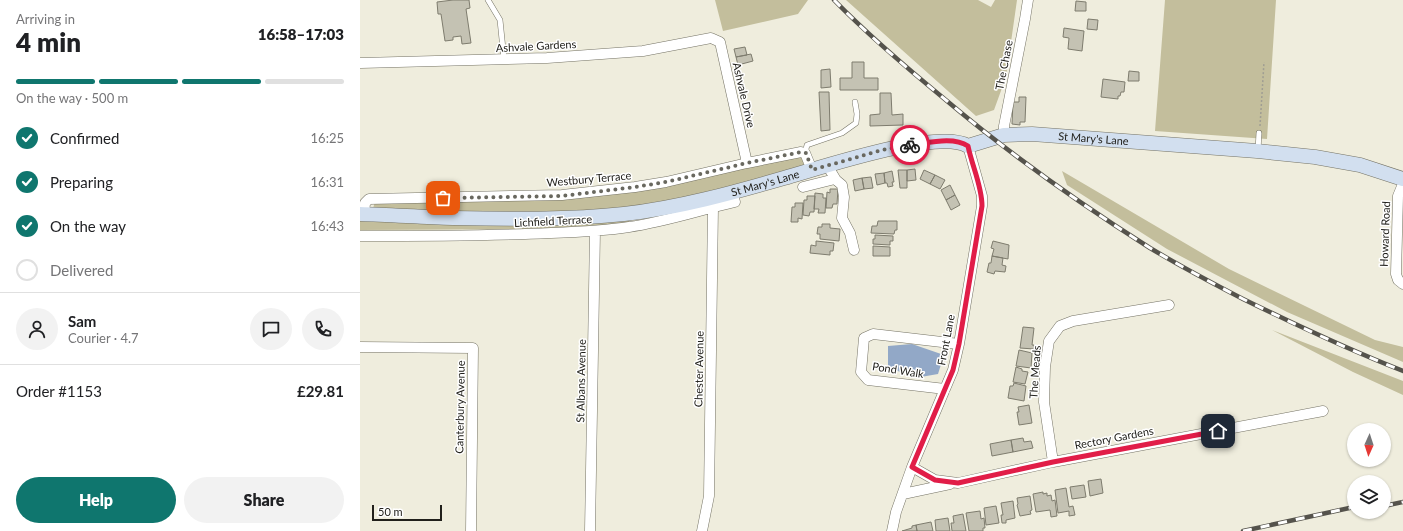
<!DOCTYPE html>
<html lang="en">
<head>
<meta charset="utf-8">
<style>
  body { margin:0; font-family:Lato,sans-serif; background:#f2f2f2; color:#202124; height:100vh; display:flex; flex-direction:column; font-size:15px; white-space:nowrap }
  * { box-sizing:border-box; margin:0 }
  p { font-size:13px; color:#757577 }
  .icon { flex:none; width:22px; height:22px; fill:none; stroke:currentColor; stroke-width:2; stroke-linecap:round; stroke-linejoin:round }
  .map { position:relative; flex:1; overflow:hidden }
  .panel { display:flex; flex-direction:column; background:#fff; width:360px }
  .panel>* { flex:none }
  .needle { width:26px; rotate:183deg }
  .controls { position:absolute; left:987px; top:423px; display:grid; gap:8px }
  .controls a { display:grid; place-items:center; width:44px; height:44px; border-radius:50%; background:#fff; box-shadow:0 1px 3px #0004; font-size:20px }
  .scale { position:absolute; left:12px; bottom:10px; width:70px; box-sizing:border-box; padding-left:4px; border:2px solid #21201b; border-top:0; font-size:11px; line-height:14px; white-space:nowrap; color:#21201b; -webkit-text-stroke:3px #fff; paint-order:stroke }
  .pin { position:absolute; display:grid; place-items:center; width:34px; height:34px; color:#fff; margin:-17px; border-radius:8px; box-shadow:0 2px 6px #0006 }
  .courier { position:absolute; display:grid; place-items:center; width:40px; height:40px; margin:-20px; border:3px solid #e11d48; border-radius:50%; background:#fff; color:#222; box-shadow:0 1px 5px #0007 }
  .overview em { font-style:normal; font-weight:800 }
  .overview div { display:flex; flex-direction:column-reverse }
  .overview { display:flex; align-items:center; justify-content:space-between; height:68px; padding:0 16px }
  h1 { font-size:26px; font-weight:800; line-height:30px }
  .bar { display:grid; grid-template-columns:repeat(4,1fr); gap:6px 4px; align-content:center; height:48px; padding:0 16px }
  .bar i { height:5px; border-radius:3px; background:#e0e0e0 }
  .bar .active { background:#0f766e }
  .bar p { grid-column:span 4 }
  .line { display:flex; align-items:center; gap:10px; padding:0 16px; border-top:1px solid #e0e0e0 }
  .line div { flex:1 }
  .round { display:grid; place-items:center; flex:none; width:42px; height:42px; border-radius:21px; background:#f2f2f2 }
  ol { padding:0 16px; list-style:none }
  li { display:flex; align-items:center; gap:12px; height:44px }
  li p { margin-inline-start:auto }
  li .icon { padding:4px; border-radius:50%; background:#0f766e; color:#fff; stroke-width:4 }
  li:last-child { color:#757577 }
  li i { width:22px; height:22px; border:2px solid #e0e0e0; border-radius:50% }
  .action { display:flex; gap:8px; margin-top:auto; padding:8px 16px }
  .action a { flex:1; height:46px; border-radius:24px; background:#0f766e; color:#fff; font-size:16px; font-weight:800; line-height:46px; text-align:center }
  .action a+a { background:#f2f2f2; color:#202124 }
  main { display:flex; flex:1; min-height:0 }
  .map>svg:first-child { display:block }
  .green { fill:#c3be9c }
  .water { fill:#92a8c7 }
  .building { fill:#c4c2b3; stroke:#7e7c6e }
  .lines { fill:none; stroke-linecap:round; stroke-linejoin:round }
  .lane-casing { stroke:#757365; stroke-width:6 }
  .street-casing { stroke:#757365; stroke-width:11 }
  .secondary-casing { stroke:#757365; stroke-width:15 }
  .path { stroke:#a09e93; stroke-width:1.5; stroke-dasharray:2 2; stroke-linecap:butt }
  .lane { stroke:#fff; stroke-width:5 }
  .street { stroke:#fff; stroke-width:10 }
  .secondary { stroke:#d2dfef; stroke-width:14 }
  .rail-casing { stroke:#55534c; stroke-width:4.5 }
  .rail { stroke:#fff; stroke-width:3; stroke-dasharray:9; stroke-linecap:butt }
  .done { stroke:#69685f; stroke-width:4; stroke-dasharray:0 7.2 }
  .route { stroke:#e11d48; stroke-width:5 }
  .labels { text-anchor:middle; stroke-width:3; stroke-linejoin:round; paint-order:stroke }
  .street-label { font-size:11px; fill:#21201b; stroke:#fff }
</style>
</head>
<body>
<main>
<section class="panel">
<div class="overview"><div><h1>4 min</h1><p>Arriving in</p></div><em>16:58–17:03</em></div>
<div class="bar"><i class="active"></i><i class="active"></i><i class="active"></i><i></i><p>On the way · 500 m</p></div>
<ol>
<li><svg class="icon" aria-label="check" viewBox="0 0 24 24"><path d="M5 12l5 5 9-10"/></svg>Confirmed<p>16:25</p></li>
<li><svg class="icon" aria-label="check" viewBox="0 0 24 24"><path d="M5 12l5 5 9-10"/></svg>Preparing<p>16:31</p></li>
<li><svg class="icon" aria-label="check" viewBox="0 0 24 24"><path d="M5 12l5 5 9-10"/></svg>On the way<p>16:43</p></li>
<li><i></i>Delivered</li>
</ol>
<div class="line" style="height:72px"><a class="round"><svg class="icon" aria-label="person" viewBox="0 0 24 24"><circle cx="12" cy="8" r="4"/><path d="M4 21q1-7 8-7t8 7"/></svg></a><div><b>Sam</b><p>Courier · 4.7</p></div><a class="round"><svg class="icon" aria-label="chat" viewBox="0 0 24 24"><path d="M4 5h16v11H9l-5 4z"/></svg></a><a class="round"><svg class="icon" aria-label="phone" viewBox="0 0 24 24"><path d="M5 4h4l2 5-3 2q2 4 5 5l2-3 5 2v4C11 20 4 13 5 4z"/></svg></a></div>
<div class="line" style="height:52px"><div>Order #1153</div><b>£29.81</b></div>
<div class="action"><a>Help</a><a>Share</a></div>
</section>
<div class="map">
<svg width="1043" height="531" viewBox="0 0 1043 531">
  <rect width="100%" height="100%" fill="#efeddd"/>
  <path class="green" d="M355 0H448L438 14 363 31Z
    M486 0H618L631 7 635 0H657L646 77 634 110 616 116Z
    M805 0H916L907 139 795 131Z
    M435 155 442 157 444 165 441 171 364 191 256 210 125 213 13 208 15 202 205 198Z
    M702 171 869 269 1015 340 1043 347V362L927 312 807 249 707 185Z
    M0 218 269 220V223L253 225 186 229 0 230Z
    M912 330 1043 381V395L993 372Z"/>
  <path class="water" d="M552 344 584 355 578 374 555 378 528 367V346Z"/>
  <path class="building" d="M93 0H109L110 8 106 9 111 43 102 44 101 36 93 37V40L85 41 81 14H78L77 2Z
    M716 1 726 2V11H715Z
    M728 19 738 20 737 30 727 29Z
    M704 28 724 31 722 51 708 49 709 38 703 37Z
    M385 47 387 55 376 57 374 49Z
    M391 54 393 61 378 65 376 57Z
    M492 62H504V78H518V90H480V78H492Z
    M470 69 471 87 461 88V70Z
    M769 71 779 72V81H768Z
    M743 79 765 82 764 92H761L760 96H758V99L741 97Z
    M459 92H469L470 130 461 131Z
    M520 93H531L532 115 543 114V125L510 126V115L520 114Z
    M659 97H666L665 122H660V125L652 124 653 102H659Z
    M555 169 556 180 547 181V170Z
    M538 170H547V188H540Z
    M564 170 575 175 570 184 560 179Z
    M532 171 534 182H532L533 186 528 187 527 183H525L524 173Z
    M524 173 525 183 517 185 515 174Z
    M575 175 585 180 580 189 570 184Z
    M511 177 513 188 504 189 502 178Z
    M502 178 504 189 495 191 493 180Z
    M590 185 595 195 586 200 581 190Z
    M470 189H478L477 204H473L472 208H466L467 192 470 193Z
    M455 193 463 194V198H466L465 213H458L459 209H454Z
    M595 195 600 205 591 210 586 200Z
    M447 196H455L454 212H450L449 216 443 215 444 200H447Z
    M435 203H443L442 219 438 218V222H431L432 207H435Z
    M518 221H537V230H535L534 234 511 233 512 226H517Z
    M462 224H470V228L480 229 479 241 460 239V234H457L458 227H462Z
    M515 235 533 236V241H530V245L513 244V239H515Z
    M456 241 474 243 473 251H470V255L450 253 451 245 456 246Z
    M633 241 649 245 648 259 632 256 634 249 631 248Z
    M513 246 530 247V256H513Z
    M632 256 643 258 642 265 646 266 645 272 635 271 634 274 627 272 629 263H631Z
    M663 327 674 328 672 345H674V349L660 348Z
    M659 350 672 353 671 368 656 366Z
    M656 367 662 369V371L668 372 665 384 653 382Z
    M654 383 666 386 664 401 648 398 650 386H653Z
    M669 405 672 423 659 425 657 412H659L658 407Z
    M663 438 664 442 671 441 673 448 653 452 651 440Z
    M651 440 653 452 632 456 630 444Z
    M741 479 743 493 730 496 728 481Z
    M724 485 726 497 712 499 710 487Z
    M706 488 709 507 713 506 715 515 709 516V511L698 513 695 490Z
    M683 492V494L687 493V496L691 495 692 501 695 500 697 516 691 517 690 510 676 512 673 494Z
    M670 496 672 510 670 511 671 514 660 516 657 505 658 504 657 498Z
    M653 501 655 518 646 520V523H642L641 515H643L641 503Z
    M636 506 639 523 626 525 624 508Z
    M620 511 621 519 624 518 625 528H623V531H609L606 513Z
    M603 514 606 531H592L591 523H594L593 516Z
    M588 518 590 531H576L575 520Z
    M571 522 573 531H557L556 525Z
    M556 525 557 531H542L552 528V526Z"/>
  <g class="lines">
    <g class="lane-casing">
      <path id="lane" d="M128 0 140 20 144 59
        M898 150 899 133
        M445 153 447 145 482 133 496 123 497 114 495 102"/>
    </g>
    <g class="street-casing">
      <path id="street" d="M1 63 187 58 283 51 351 38 360 42 387 163
        M644 135V126L665 19 668 0
        M467 165 476 180 482 185 484 197 482 218 490 233 494 250
        M1043 184 1038 196 1036 274 1038 280 1043 284
        M443 187 475 179
        M4 214 5 203 9 199 202 195 275 187 306 182 387 163 441 152 445 153 452 170
        M0 236C64 236 127 236 191 233 217 232 243 231 269 227 305 222 340 210 375 202L372 192
        M0 347 113 348 111 531
        M585 389 508 380 501 372 504 338 513 334 599 344
        M693 462 684 402 685 367 689 341 700 326 713 321 809 305
        M552 467 575 480 598 483 693 462 963 411
        M543 494 590 484
        M230 531 235 231
        M342 531 349 496 353 207
        M532 531 536 512 552 467 593 370 599 344 622 206V196L608 146"/>
    </g>
    <g class="secondary-casing">
      <g id="secondary">
        <path id="s1" d="M0 214C31 215 62 217 93 218 150 219 207 220 264 214 318 208 372 193 424 178 460 168 578 128 608 146L644 135 672 134 897 151 955 157 1000 165 1043 179"/>
      </g>
    </g>
    <path class="path" d="M900 126 904 62"/>
    <use href="#lane" class="lane"/>
    <use href="#street" class="street"/>
    <use href="#secondary" class="secondary"/>
    <g class="rail-casing">
      <path id="rail" d="M474 0C509 36 548 69 587 101 651 155 719 203 790 248 820 266 852 283 883 299 936 325 989 350 1043 371
        M1024 506 1043 502
        M883 531 994 507"/>
    </g>
    <use href="#rail" class="rail"/>
  </g>
  <g class="lines">
    <path class="done" d="M83 198 202 196 275 187 306 182 387 163 441 152 446 153 452 170 522 150 550 145"/>
    <path class="route" d="M550 145C568 143 593 136 608 146 612 166 622 186 622 206L599 344 593 370 552 467 575 480 598 483 693 462 858 431"/>
  </g>
  <g class="labels">
    <g class="street-label">
      <text transform="translate(176 46) rotate(-3)" y="4">Ashvale Gardens</text>
      <text transform="translate(644 65) rotate(-79)" y="4">The Chase</text>
      <text transform="translate(384 95) rotate(77)" y="4">Ashvale Drive</text>
      <text dy="4" stroke="none"><textPath href="#s1" startOffset="745">St Mary's Lane</textPath></text>
      <text transform="translate(229 179) rotate(-5)" y="4">Westbury Terrace</text>
      <text dy="4" stroke="none"><textPath href="#s1" startOffset="409">St Mary's Lane</textPath></text>
      <text transform="translate(193 221) rotate(-3)" y="4">Lichfield Terrace</text>
      <text transform="translate(1025 234) rotate(-88)" y="4">Howard Road</text>
      <text transform="translate(586 340) rotate(-79)" y="4">Front Lane</text>
      <text transform="translate(339 369) rotate(-89)" y="4">Chester Avenue</text>
      <text transform="translate(538 370) rotate(9)" y="4">Pond Walk</text>
      <text transform="translate(675 372) rotate(-86)" y="4">The Meads</text>
      <text transform="translate(221 381) rotate(-89)" y="4">St Albans Avenue</text>
      <text transform="translate(100 407) rotate(-89)" y="4">Canterbury Avenue</text>
      <text transform="translate(754 438) rotate(-11)" y="4">Rectory Gardens</text>
    </g>
  </g>
</svg>
<div class="controls">
<a><svg class="needle" viewBox="-14 -14 28 28"><path d="M0-13l5 13h-10z" fill="#e53935"/><path d="M0 13l5-13h-10z" fill="#757577"/></svg></a>
<a><svg class="icon" aria-label="layers" viewBox="0 0 24 24"><path d="M12 4l9 5-9 5-9-5zM3 14l9 5 9-5"/></svg></a>
</div>
<div class="scale">50 m</div>
<div class="pin" style="left:83px;top:198px;background:#ea580c"><svg class="icon" aria-label="bag" viewBox="0 0 24 24"><path d="M5 8h14l-1 12H6zM9 8a3 3 0 0 1 6 0"/></svg></div>
<div class="pin" style="left:858px;top:431px;background:#1f2937"><svg class="icon" aria-label="home" viewBox="0 0 24 24"><path d="M3 11l9-7 9 7M6 9v11h12V9"/></svg></div>
<div class="courier" style="left:550px;top:145px"><svg class="icon" aria-label="bike" viewBox="0 0 24 24"><circle cx="6" cy="16" r="4"/><circle cx="18" cy="16" r="4"/><path d="M6 16l4-8h5l3 8M10 8l3 8H6M13 5h3"/></svg></div>
</div>
</main>
</body>
</html>
